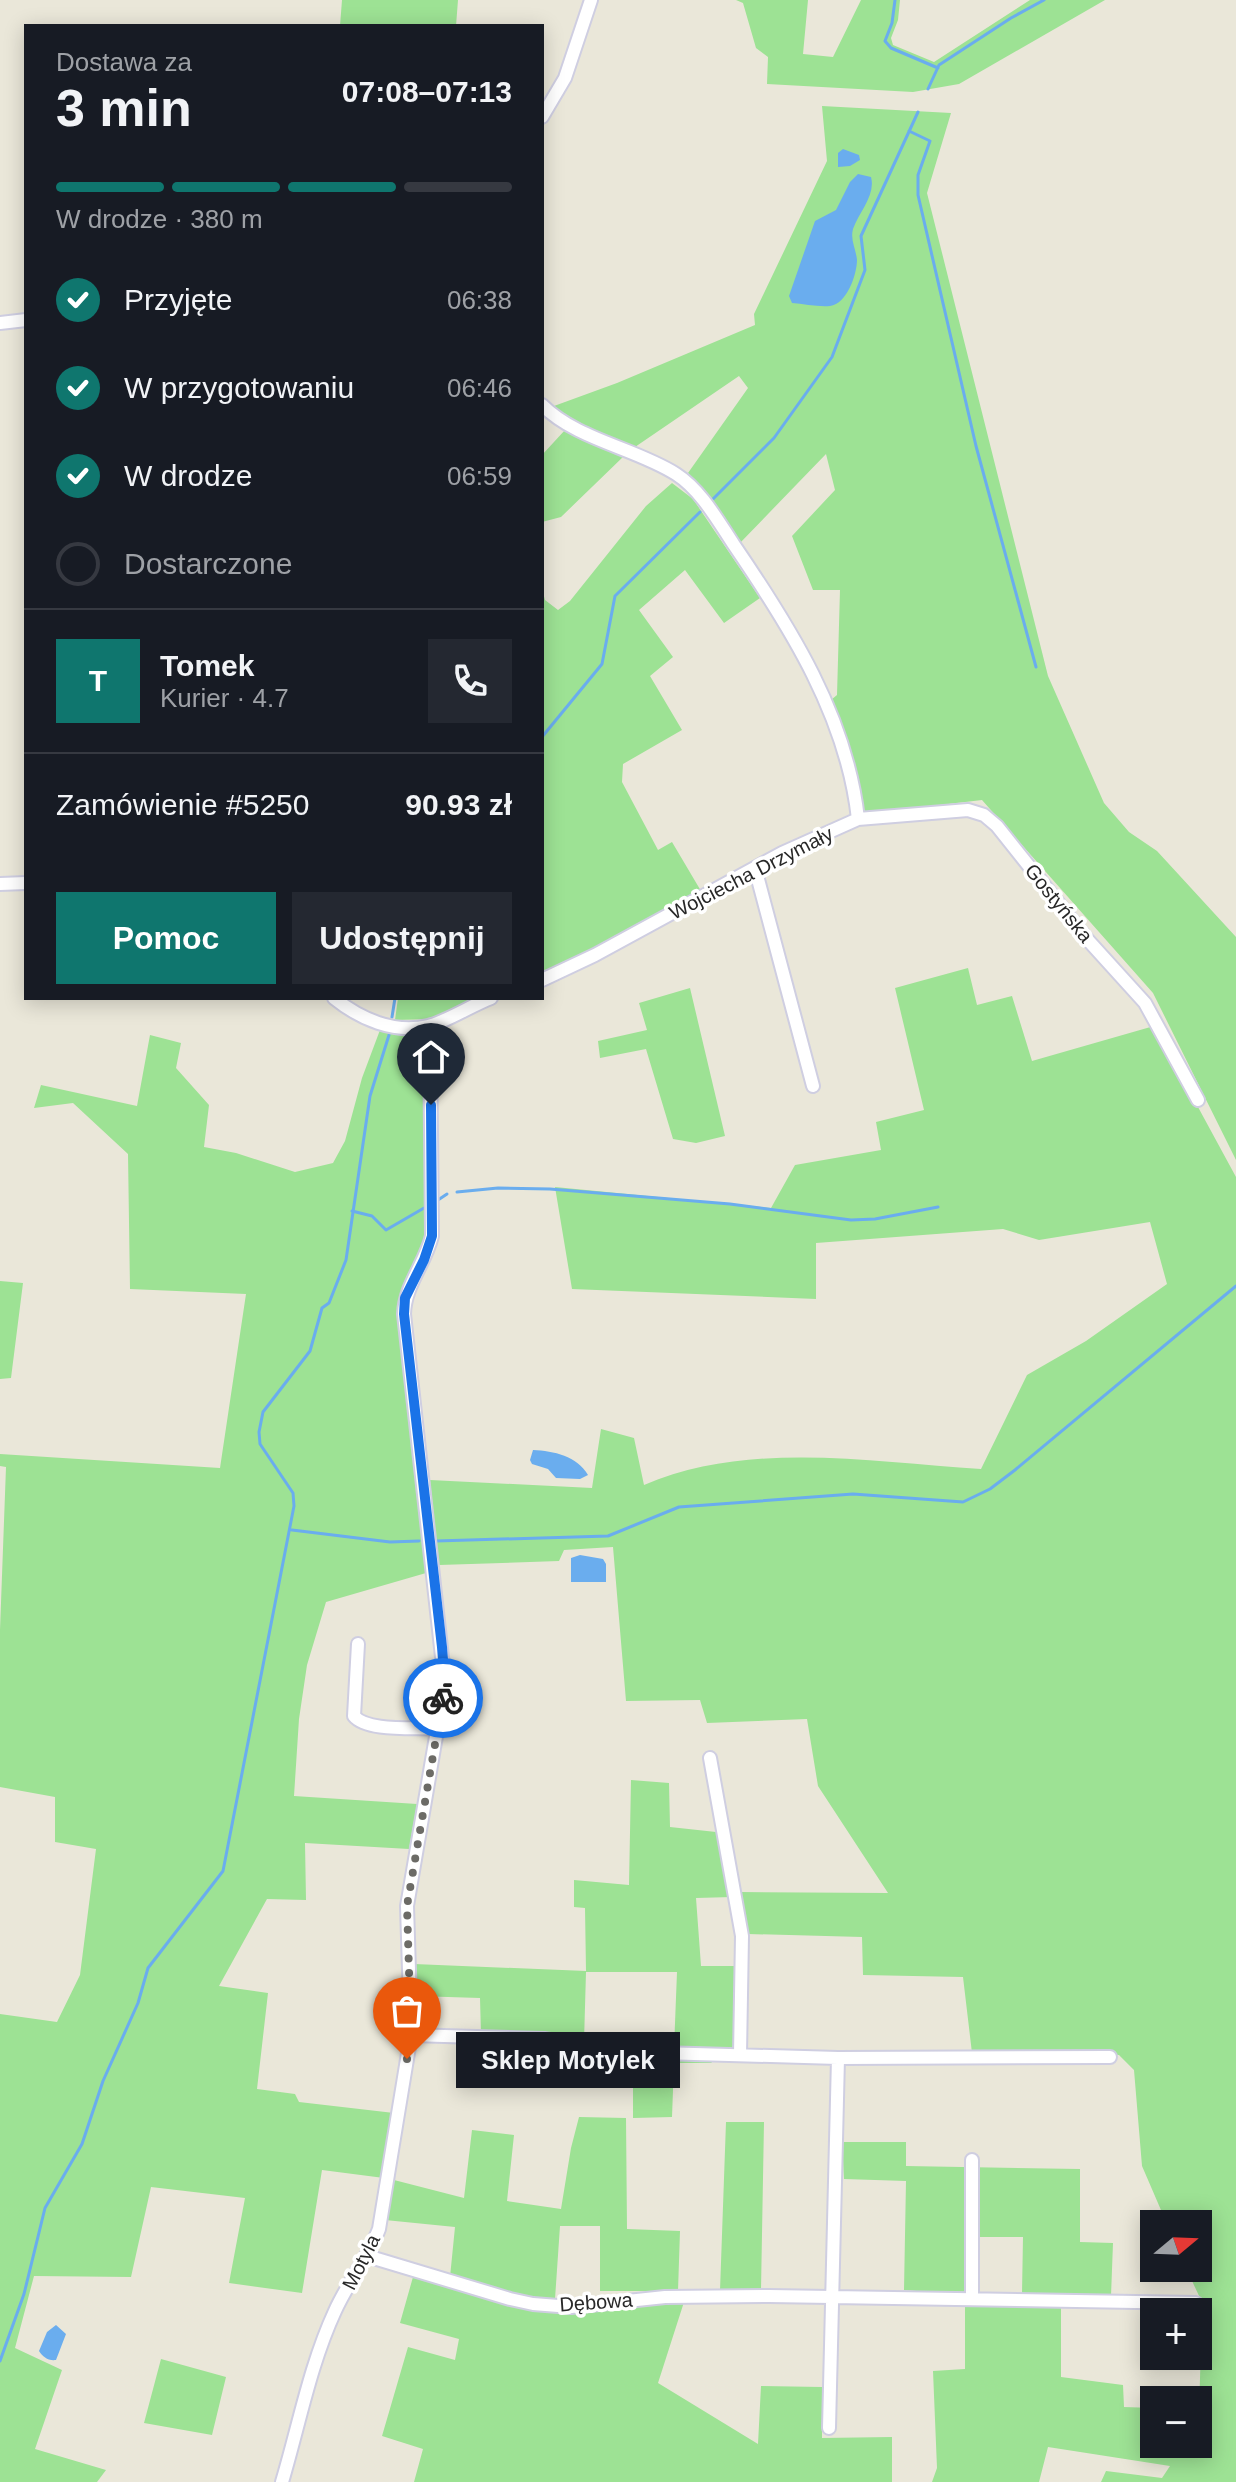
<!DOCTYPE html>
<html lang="pl">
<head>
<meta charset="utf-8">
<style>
  body { margin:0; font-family:Arial,sans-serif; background:#242831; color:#f1f3f6; height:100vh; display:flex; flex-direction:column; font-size:30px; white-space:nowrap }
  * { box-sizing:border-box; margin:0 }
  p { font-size:26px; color:#9ea1a6 }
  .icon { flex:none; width:44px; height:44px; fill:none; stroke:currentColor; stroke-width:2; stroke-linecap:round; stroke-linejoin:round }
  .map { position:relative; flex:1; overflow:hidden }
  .sheet { position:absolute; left:24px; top:24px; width:520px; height:976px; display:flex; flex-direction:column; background:#171b24; border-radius:0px; box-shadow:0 4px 20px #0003 }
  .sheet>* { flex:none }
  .needle { width:52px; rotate:71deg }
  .tools { position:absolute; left:1140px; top:2210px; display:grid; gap:16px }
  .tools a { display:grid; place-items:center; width:72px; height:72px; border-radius:0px; background:#171b24; box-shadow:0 4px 20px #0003; font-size:40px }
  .pin { position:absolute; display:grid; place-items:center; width:68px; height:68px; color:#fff; margin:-82px -34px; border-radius:50% 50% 50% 0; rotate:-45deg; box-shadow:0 0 8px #0007 }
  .pin .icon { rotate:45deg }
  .courier { position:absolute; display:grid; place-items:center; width:80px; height:80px; margin:-40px; border:6px solid #1a73e8; border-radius:50%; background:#fff; color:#222; box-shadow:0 2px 10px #0007 }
  .bubble { position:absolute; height:56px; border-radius:0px; background:#171b24; box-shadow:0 4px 20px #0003; font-size:26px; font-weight:800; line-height:56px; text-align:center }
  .overview em { font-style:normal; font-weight:800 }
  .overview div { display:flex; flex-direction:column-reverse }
  .overview { display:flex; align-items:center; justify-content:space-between; height:136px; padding:0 32px }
  h1 { font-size:52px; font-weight:800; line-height:60px }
  .bar { display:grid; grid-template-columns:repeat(4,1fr); gap:12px 8px; align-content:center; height:96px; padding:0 32px }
  .bar i { height:10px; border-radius:6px; background:#363941 }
  .bar .current { background:#0f766e }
  .bar p { grid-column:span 4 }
  .line { display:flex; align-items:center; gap:20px; padding:0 32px; border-top:2px solid #363941 }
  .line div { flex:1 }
  .round { display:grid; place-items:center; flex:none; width:84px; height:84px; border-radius:0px; background:#242831 }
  ol { padding:0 32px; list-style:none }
  li { display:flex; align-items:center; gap:24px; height:88px }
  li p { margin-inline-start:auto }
  li .icon { padding:8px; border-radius:50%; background:#0f766e; color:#fff; stroke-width:4 }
  li:last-child { color:#9ea1a6 }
  li i { width:44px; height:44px; border:4px solid #363941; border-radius:50% }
  .action { display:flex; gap:16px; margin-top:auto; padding:16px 32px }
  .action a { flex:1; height:92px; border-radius:0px; background:#0f766e; color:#fff; font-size:32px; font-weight:800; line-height:92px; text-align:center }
  .action a+a { background:#242831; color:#f1f3f6 }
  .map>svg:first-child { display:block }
  .green { fill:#9de294 }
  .water { fill:#6aadee }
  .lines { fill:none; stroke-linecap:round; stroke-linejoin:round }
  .stream { stroke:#6aadee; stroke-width:3 }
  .minor-casing { stroke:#cfcee1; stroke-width:16 }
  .minor { stroke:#fff; stroke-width:12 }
  .done { stroke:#6c6b66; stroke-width:8; stroke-dasharray:0 14.4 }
  .route { stroke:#1a73e8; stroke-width:10 }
  .labels { text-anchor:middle; stroke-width:7; stroke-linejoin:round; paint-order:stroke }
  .street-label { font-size:20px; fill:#282828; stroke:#fff }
</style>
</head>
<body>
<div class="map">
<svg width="1236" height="2482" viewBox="0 0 1236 2482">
  <rect width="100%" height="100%" fill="#eae7d9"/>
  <path class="green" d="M342 0H458L456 26H340Z
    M736 0H808L803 54 833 57 861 0H900L898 20 891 38 893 45 934 62 1030 0H1105L959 84 913 92 767 84 768 57 756 48 743 3Z
    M822 106 951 113 927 193 1048 676 1104 803 1129 832 1157 851 1236 937V1160L1153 993 982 800 864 814 845 733 831 700 837 695 840 590H813L792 536 835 490 826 454 739 544 688 473 748 388 739 376 635 447 572 421 554 406 617 383 755 325 754 314 827 161Z
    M565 430 624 456 561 517 542 522V455Z
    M672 483 693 499 760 598 724 623 685 570 639 610 673 657 650 676 682 730 623 764 622 782 658 850 672 842 701 891 634 929 542 973V589L545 600 558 610 570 601 646 506Z
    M968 968 977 1005 1012 996 1032 1061 1154 1026 1236 1177V2482H1101L1106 2471 1162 2478 1170 2466 1048 2447 1039 2482H932L937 2468 933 2371 965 2369V2305H1061V2377L1123 2385 1124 2407 1154 2408V2444H1198L1202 2312 1200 2298 1186 2268H1198V2224H1167L1142 2166 1134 2070 1119 2055 972 2053 963 1977 863 1975 862 1937 748 1934 739 1892 888 1893 818 1786 807 1719 707 1723 700 1700 626 1701 613 1547 564 1550 559 1561 439 1565 430 1480 592 1488 601 1429 634 1438 644 1485C748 1440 872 1462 981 1469L1027 1375 1086 1341 1167 1284 1150 1222 1039 1240 1003 1229 816 1243V1299L572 1289 555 1187 771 1208 795 1165 881 1150 876 1122 924 1110 895 988Z
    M690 988 725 1136 696 1143 673 1139 646 1049 600 1058 598 1041 647 1030 639 1003Z
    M398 998H483L433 1019 395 1020Z
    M380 1030 418 1035 428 1046 426 1225 422 1253 400 1298 399 1329 426 1573 326 1602 307 1665 299 1719 294 1796 417 1804 409 1849 305 1843 306 1900 267 1899 219 1986 268 1993 257 2089 295 2094 299 2102 394 2113 384 2178 322 2170 302 2293 229 2283 245 2198 151 2187 131 2277 34 2276 15 2348 62 2370 35 2449 106 2470 97 2482H0V2014L57 2022 80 1975 96 1849 55 1842V1797L0 1787V1630L6 1467 0 1466V1454L220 1468 246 1294 130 1289 128 1154 73 1103 34 1108 41 1085 137 1106 150 1035 181 1043 176 1068 209 1105 204 1147 236 1153 295 1172 333 1163 345 1141 362 1078Z
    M0 1281 23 1283 11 1378 0 1379Z
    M631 1780 669 1783 670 1827 716 1832 732 1897 696 1898 701 1966H739L734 2043 731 2051 674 2049 677 1972H586L584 2042 481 2034 480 1998 416 1996 414 1964 586 1971 585 1908 574 1907V1880L629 1885Z
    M638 2056 709 2059 712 2063H674L672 2117 633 2118V2065Z
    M579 2117 626 2118 627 2229 680 2231 678 2291H600V2226H560L555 2299 522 2298 450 2277 455 2227 385 2220 394 2180 464 2198 472 2130 514 2135 507 2201 561 2209 571 2148Z
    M726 2122H764L761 2290 720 2291Z
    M842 2142H906V2166L1080 2169V2242L1113 2243 1111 2296 1022 2294 1023 2237H980L979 2296 904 2290 906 2181 844 2179Z
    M413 2277 532 2311 582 2313 684 2302 658 2383 758 2444 761 2386 822 2387V2438L892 2437V2482H414L423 2449 382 2436 408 2347 455 2360 459 2339 400 2323Z
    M161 2359 226 2377 212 2435 144 2423Z"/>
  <path class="water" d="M843 149 859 155 860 160 850 166 838 167V153Z
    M858 174 871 177C876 195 859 212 853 229 850 240 856 249 857 260 857 274 847 304 830 306 818 307 804 304 792 303L789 296 815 221 836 210 850 182Z
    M533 1450C554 1451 577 1456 588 1475L580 1479 556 1478 548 1469 532 1464 530 1460Z
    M580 1555 603 1559 606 1564V1582H571V1558Z
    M56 2325 66 2334 56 2360C48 2361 43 2357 39 2351L47 2332Z"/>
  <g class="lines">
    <path class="stream" d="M895 0 892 23 885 41 891 48 938 68
      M928 89 939 65 1011 18 1044 0
      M909 131 930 141 918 175V195L976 446 1036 667
      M713 499 774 438 832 357 865 270 861 236 918 112
      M542 737 602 664 615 596 700 512
      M392 1017 395 998
      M457 1192 498 1188 550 1189 730 1204 851 1220 875 1219 938 1207
      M438 1200 447 1194
      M352 1211 372 1216 386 1230 424 1208
      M292 1530 390 1542 419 1541
      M436 1541 608 1536 679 1507 853 1494 963 1502 990 1489 1015 1470 1236 1286
      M0 2361 24 2294 45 2208 82 2144 103 2081 138 2003 148 1968 223 1871 294 1506 293 1493 260 1444 259 1432 263 1412 310 1351 322 1308 329 1303 346 1260 370 1096 389 1035"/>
    <g class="minor-casing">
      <path id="minor" d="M542 117 565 78 591 0
        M0 323 26 320
        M542 405C577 440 635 448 676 474 701 490 718 521 734 545 790 627 847 717 858 819
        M755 868 813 1086
        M0 884 26 883
        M542 980 595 955 782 853 858 819 968 810 984 815 997 826 1087 939 1145 1003 1198 1100
        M334 998C360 1019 394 1034 428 1026 446 1022 472 1005 491 998
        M358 1644 354 1716C367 1732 416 1727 437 1729
        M710 1758 742 1936 740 2055
        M411 2035 544 2039 625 2052 838 2058 1110 2057
        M367 2256 510 2299 533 2304 571 2307 665 2297 769 2296 1196 2303
        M972 2299V2160
        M829 2428 838 2058
        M282 2482C299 2425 310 2365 335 2311 348 2282 368 2258 379 2229L411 2035 407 1906 445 1684 404 1314C405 1285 425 1264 432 1236L430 1026"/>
    </g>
    <use href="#minor" class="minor"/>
  </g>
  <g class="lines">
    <path class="done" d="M407 2059 411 2035 407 1906 443 1698"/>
    <path class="route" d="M431 1105 432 1236 424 1260 405 1298 404 1314 442 1647 445 1684 443 1698"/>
  </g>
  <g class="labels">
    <g class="street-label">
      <text transform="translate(751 873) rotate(-27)" y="7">Wojciecha Drzymały</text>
      <text transform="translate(1059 903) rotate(51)" y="7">Gostyńska</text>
      <text transform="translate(361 2262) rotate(-63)" y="7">Motyla</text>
      <text transform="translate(596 2302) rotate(-4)" y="7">Dębowa</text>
    </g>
  </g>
</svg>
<div class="tools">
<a><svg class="needle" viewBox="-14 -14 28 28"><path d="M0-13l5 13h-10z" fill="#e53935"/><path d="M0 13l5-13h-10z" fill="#9ea1a6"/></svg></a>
<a>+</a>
<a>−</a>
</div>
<div class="pin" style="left:407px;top:2059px;background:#ea580c"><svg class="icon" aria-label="bag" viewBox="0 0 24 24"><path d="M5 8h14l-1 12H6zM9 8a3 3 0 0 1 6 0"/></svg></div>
<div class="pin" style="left:431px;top:1105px;background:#1f2937"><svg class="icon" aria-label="home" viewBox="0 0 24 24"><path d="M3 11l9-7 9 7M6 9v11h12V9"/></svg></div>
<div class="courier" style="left:443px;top:1698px"><svg class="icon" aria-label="bike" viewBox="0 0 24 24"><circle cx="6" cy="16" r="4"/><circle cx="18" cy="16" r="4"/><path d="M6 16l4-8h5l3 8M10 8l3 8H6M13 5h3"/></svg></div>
<div class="bubble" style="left:456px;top:2032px;width:224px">Sklep Motylek</div>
<section class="sheet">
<div class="overview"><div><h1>3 min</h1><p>Dostawa za</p></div><em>07:08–07:13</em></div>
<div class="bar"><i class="current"></i><i class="current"></i><i class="current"></i><i></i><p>W drodze · 380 m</p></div>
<ol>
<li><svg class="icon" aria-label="check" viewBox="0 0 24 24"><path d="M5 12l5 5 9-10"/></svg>Przyjęte<p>06:38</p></li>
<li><svg class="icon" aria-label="check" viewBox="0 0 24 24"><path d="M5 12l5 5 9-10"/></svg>W przygotowaniu<p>06:46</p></li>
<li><svg class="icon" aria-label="check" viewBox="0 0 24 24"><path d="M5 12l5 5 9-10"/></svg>W drodze<p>06:59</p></li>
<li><i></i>Dostarczone</li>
</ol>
<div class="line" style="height:144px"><b class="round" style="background:#0f766e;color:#fff">T</b><div><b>Tomek</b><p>Kurier · 4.7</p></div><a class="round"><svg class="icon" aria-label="phone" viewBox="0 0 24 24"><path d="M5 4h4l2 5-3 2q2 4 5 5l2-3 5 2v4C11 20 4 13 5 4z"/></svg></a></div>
<div class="line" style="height:104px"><div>Zamówienie #5250</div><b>90.93 zł</b></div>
<div class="action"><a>Pomoc</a><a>Udostępnij</a></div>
</section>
</div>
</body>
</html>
